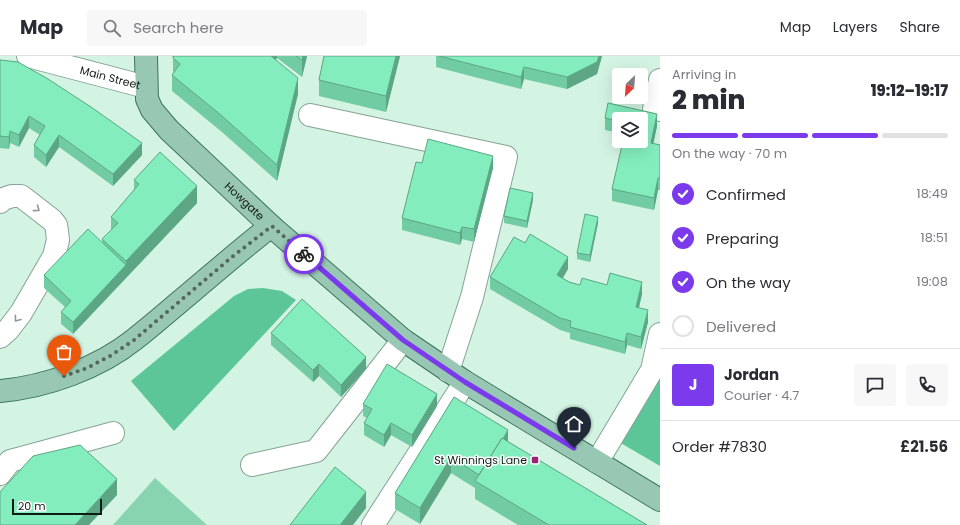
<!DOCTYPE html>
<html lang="en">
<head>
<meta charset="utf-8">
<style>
  body { margin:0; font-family:Poppins,sans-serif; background:#f7f7f7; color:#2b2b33; height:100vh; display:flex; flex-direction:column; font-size:15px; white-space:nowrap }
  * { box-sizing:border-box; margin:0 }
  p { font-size:13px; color:#7c7c81 }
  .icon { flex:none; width:22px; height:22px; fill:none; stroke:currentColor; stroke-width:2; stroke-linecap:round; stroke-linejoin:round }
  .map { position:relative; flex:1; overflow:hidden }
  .drawer { display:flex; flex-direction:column; background:#fff; width:300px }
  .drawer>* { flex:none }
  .needle { width:26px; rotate:205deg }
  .fabs { position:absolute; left:612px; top:12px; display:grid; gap:8px }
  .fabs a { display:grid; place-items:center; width:36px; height:36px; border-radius:4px; background:#fff; box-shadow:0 4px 16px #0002; font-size:20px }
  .scale { position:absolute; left:12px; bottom:10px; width:90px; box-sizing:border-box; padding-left:4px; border:2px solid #0f1b15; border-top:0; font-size:11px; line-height:14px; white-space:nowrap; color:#0f1b15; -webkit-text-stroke:3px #fff; paint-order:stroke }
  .pin { position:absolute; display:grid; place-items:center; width:34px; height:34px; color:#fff; margin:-41px -17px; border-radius:50% 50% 50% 0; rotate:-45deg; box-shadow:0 0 4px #0007 }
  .pin .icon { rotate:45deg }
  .courier { position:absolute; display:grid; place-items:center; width:40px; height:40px; margin:-20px; border:3px solid #7c3aed; border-radius:50%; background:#fff; color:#222; box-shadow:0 1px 5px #0007 }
  .overview em { font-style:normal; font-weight:800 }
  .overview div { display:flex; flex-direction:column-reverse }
  .overview { display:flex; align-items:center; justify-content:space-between; height:68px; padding:0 12px }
  h1 { font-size:26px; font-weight:800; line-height:30px }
  .bar { display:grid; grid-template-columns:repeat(4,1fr); gap:6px 4px; align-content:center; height:48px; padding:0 12px }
  .bar i { height:5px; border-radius:3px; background:#e1e1e2 }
  .bar .active { background:#7c3aed }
  .bar p { grid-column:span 4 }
  .line { display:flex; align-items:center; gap:10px; padding:0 12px; border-top:1px solid #e1e1e2 }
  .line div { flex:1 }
  .round { display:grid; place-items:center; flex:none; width:42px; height:42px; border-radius:4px; background:#f7f7f7 }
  ol { padding:0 12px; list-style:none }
  li { display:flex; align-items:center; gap:12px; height:44px }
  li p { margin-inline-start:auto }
  li .icon { padding:4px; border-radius:50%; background:#7c3aed; color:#fff; stroke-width:4 }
  li:last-child { color:#7c7c81 }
  li i { width:22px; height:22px; border:2px solid #e1e1e2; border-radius:50% }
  header { display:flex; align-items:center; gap:24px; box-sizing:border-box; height:56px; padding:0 20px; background:#fff; border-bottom:1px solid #e1e1e2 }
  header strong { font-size:19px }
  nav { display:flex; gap:22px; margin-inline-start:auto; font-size:14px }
  .search { width:280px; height:36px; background:#f7f7f7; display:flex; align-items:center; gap:10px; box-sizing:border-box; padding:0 14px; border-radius:4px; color:#7c7c81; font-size:15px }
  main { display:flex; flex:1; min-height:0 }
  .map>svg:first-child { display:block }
  .green { fill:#88d4b0 }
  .forest { fill:#5cc699 }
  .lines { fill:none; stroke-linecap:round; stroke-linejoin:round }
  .minor-casing { stroke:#85a494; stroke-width:24 }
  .major-casing { stroke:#3c745b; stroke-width:24 }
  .minor { stroke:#fff; stroke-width:22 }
  .major { stroke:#98c8b3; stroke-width:22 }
  .wall { fill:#72cca3 }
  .shaded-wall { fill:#5ca685 }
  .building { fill:#84edbe; stroke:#5ca685 }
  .oneway { stroke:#939896 }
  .done { stroke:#54675d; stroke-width:4; stroke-dasharray:0 7.2 }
  .route { stroke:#7c3aed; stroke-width:5 }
  .poi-dot { fill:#9d2177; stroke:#fff; stroke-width:1.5 }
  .labels { text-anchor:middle; stroke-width:3; stroke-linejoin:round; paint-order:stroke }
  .street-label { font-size:11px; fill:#0f1b15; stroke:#fff }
  .poi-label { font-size:11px; fill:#0f1b15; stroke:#fff; text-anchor:end }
</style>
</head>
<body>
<header>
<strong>Map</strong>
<div class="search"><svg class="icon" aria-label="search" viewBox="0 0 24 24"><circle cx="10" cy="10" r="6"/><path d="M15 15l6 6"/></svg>Search here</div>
<nav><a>Map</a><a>Layers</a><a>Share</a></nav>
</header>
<main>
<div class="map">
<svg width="660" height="469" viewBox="0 0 660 469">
  <rect width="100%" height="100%" fill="#d3f3e3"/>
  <path class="green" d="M155 422 207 469H113Z"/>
  <path class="forest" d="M263 232 282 235 296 244 174 375 131 325 234 240 248 233Z
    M660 316V410L619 386Z"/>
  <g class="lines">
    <g class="minor-casing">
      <g id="minor">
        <path id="s1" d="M28 0 146 31"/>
        <path d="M660 24 654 53 660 54"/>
        <path d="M310 59 506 101 472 241 448 315"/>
        <path d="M0 146 3 143 12 140H21L52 164 56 169 57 175 58 184 54 200 21 257 8 274 0 281"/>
        <path d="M597 406 652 314 660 278"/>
        <path d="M252 409 316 395 403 284"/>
        <path d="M0 418 10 405 113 377"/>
        <path d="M373 469 465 326"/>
      </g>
    </g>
    <g class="major-casing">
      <g id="major">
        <path id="s2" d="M146 0 147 43 152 54 169 74 271 170 403 284 465 326 660 444"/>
        <path d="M0 335C46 331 99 312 135 283 153 269 171 253 189 238 216 215 243 192 271 170"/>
      </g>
    </g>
    <use href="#minor" class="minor"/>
    <use href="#major" class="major"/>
  </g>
  <path class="wall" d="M173 0H307L302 21 277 2 276 4 298 38 277 125 222 76 172 35V19L173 18Z
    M324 0H400L386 56 319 40V24Z
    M436 0H602L597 18 567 33 524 23 521 33 436 11Z
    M0 4 142 99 113 130 59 91 46 111 34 101V89L40 79 29 72 19 91 10 87 9 93 0 92Z
    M608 47 657 58V70L653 88 660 89V134H658L654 154 612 145V133L623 85H641V63H619V77L605 74V62Z
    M422 107 493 112 474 186 462 183 460 189 402 174V162Z
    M134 124 197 147 73 278 61 268V256L65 251 44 232V219L102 187V183L111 175V161L134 134Z
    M533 144 527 172 504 167V160Z
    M598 167 590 206 577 203V197Z
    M525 187 568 213 563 222 569 226 580 229H607L642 238 639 252 648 266 641 293 627 289 625 298 570 283V277L560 274 490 233V221Z
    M271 277 366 313 341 341 319 320 313 326 271 289Z
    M454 341 508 386 647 469H518L475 443V432L451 417 420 468 395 453V437Z
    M363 348 437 350 412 391 391 379 384 391 364 379V367L367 362 363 360Z"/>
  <path class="shaded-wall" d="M268 0H277V2L268 14Z
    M303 0H307L302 21V4Z
    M396 0H400L386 56V40Z
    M599 0H602L597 18 567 33V21Z
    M524 11V23L521 33V21Z
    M298 22V38L277 125V109Z
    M657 58V70L651 99V87Z
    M29 60V72L19 91V79Z
    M10 75V87L9 93V81Z
    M59 79V91L46 111V99Z
    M142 87V99L113 130V118Z
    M493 100V112L474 186V173Z
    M658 122V134L654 154V142Z
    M197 130V147L73 278V266L126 209V205Z
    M533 137V144L527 172V165Z
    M598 161V167L590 206V199Z
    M462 171V183L460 189V177Z
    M568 201V213L557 231V219Z
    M642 226V238L636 263V251Z
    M648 254V266L641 293V281Z
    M627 277V289L625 298V286Z
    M366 301V313L341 341V329Z
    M319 308V320L313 326V314Z
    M437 338V350L412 391V379Z
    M391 367V379L384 391V379Z
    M508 374V391L480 419Z
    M451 401V417L420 468V452Z
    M117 423V439L89 469H75Z
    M366 436V452L353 469H340Z"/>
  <path class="building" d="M173 0H271L298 22 277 109 222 60 172 19 180 8 173 2Z
    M296 0H303L302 4Z
    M324 0H396L386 40 319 24Z
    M439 0H599L597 6 567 21 524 11 521 21Z
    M0 4 18 6 48 23 91 51 142 87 113 118 59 79 46 99 34 89 45 70 29 60 19 79 10 75 9 81 0 80Z
    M608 47 657 58 651 87 660 89V122H658L654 142 612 133 623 85H641V63H619V65L605 62Z
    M428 83 493 100 474 173 462 171 460 177 402 162 416 106 422 107Z
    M160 96 197 130 126 205 102 183 118 167 111 161 139 128 134 124Z
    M510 132 533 137 527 165 504 160Z
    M585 158 598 161 590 199 577 197Z
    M88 173 126 209 73 266 61 256 71 245 44 219Z
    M530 178 568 201 557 219 569 226 580 229 582 222 607 229 610 217 642 226 636 251 648 254 641 281 627 277 625 286 570 271 571 265 560 262 490 221 514 181 525 187Z
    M302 243 366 301 341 329 319 308 313 314 271 277Z
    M387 308 437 338 412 379 391 367 384 379 364 367 372 353 363 348Z
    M454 341 508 374 503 383 502 382 479 419 451 401 420 452 395 437Z
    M502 382 647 469H549L475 425Z
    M80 389 117 423 75 469H0V436L33 400Z
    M335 411 366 436 340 469H290Z"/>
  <defs><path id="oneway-chevron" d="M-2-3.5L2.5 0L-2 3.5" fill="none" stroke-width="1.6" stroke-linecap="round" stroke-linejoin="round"/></defs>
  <g class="oneway">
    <use href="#oneway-chevron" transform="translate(37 153) rotate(37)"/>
    <use href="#oneway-chevron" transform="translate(17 263) rotate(127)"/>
  </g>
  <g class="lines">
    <path class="done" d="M64 320 87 312 110 300 134 284 232 201 272 170 304 198"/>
    <path class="route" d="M304 198 403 284 465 326 574 392"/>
  </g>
  <rect class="poi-dot" x="531" y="400" width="8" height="8" rx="2"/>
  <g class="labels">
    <g class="street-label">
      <text dy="4" stroke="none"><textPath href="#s1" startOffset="85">Main Street</textPath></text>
      <text dy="4" stroke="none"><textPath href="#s2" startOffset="185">Howgate</textPath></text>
    </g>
    <g class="poi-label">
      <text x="527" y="408">St Winnings Lane</text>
    </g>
  </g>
</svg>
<div class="fabs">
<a><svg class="needle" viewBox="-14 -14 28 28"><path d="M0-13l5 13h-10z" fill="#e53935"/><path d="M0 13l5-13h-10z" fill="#7c7c81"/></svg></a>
<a><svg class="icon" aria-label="layers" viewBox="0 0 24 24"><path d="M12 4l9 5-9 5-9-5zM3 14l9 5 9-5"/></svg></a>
</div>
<div class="scale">20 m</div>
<div class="pin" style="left:64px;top:320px;background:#ea580c"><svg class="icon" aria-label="bag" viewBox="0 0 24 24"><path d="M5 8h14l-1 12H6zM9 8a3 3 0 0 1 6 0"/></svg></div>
<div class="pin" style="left:574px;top:392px;background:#1f2937"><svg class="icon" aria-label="home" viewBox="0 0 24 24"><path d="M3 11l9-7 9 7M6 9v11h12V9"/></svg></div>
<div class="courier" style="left:304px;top:198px"><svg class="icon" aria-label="bike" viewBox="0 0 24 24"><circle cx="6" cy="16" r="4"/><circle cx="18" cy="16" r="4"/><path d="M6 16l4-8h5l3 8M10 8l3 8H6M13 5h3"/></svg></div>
</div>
<section class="drawer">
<div class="overview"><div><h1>2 min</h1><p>Arriving in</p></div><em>19:12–19:17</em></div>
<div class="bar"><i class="active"></i><i class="active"></i><i class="active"></i><i></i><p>On the way · 70 m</p></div>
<ol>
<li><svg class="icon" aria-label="check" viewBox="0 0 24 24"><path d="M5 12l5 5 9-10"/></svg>Confirmed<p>18:49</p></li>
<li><svg class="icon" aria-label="check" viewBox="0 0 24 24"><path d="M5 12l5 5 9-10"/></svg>Preparing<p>18:51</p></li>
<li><svg class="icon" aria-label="check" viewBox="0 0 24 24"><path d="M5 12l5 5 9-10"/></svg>On the way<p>19:08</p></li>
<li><i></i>Delivered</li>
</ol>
<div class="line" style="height:72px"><b class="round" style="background:#7c3aed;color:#fff">J</b><div><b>Jordan</b><p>Courier · 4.7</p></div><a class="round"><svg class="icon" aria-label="chat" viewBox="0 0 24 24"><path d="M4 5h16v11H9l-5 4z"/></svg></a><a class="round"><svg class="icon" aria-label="phone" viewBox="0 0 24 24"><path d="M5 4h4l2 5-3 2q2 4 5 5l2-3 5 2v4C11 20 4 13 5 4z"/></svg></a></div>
<div class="line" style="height:52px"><div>Order #7830</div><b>£21.56</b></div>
</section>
</main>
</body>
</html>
